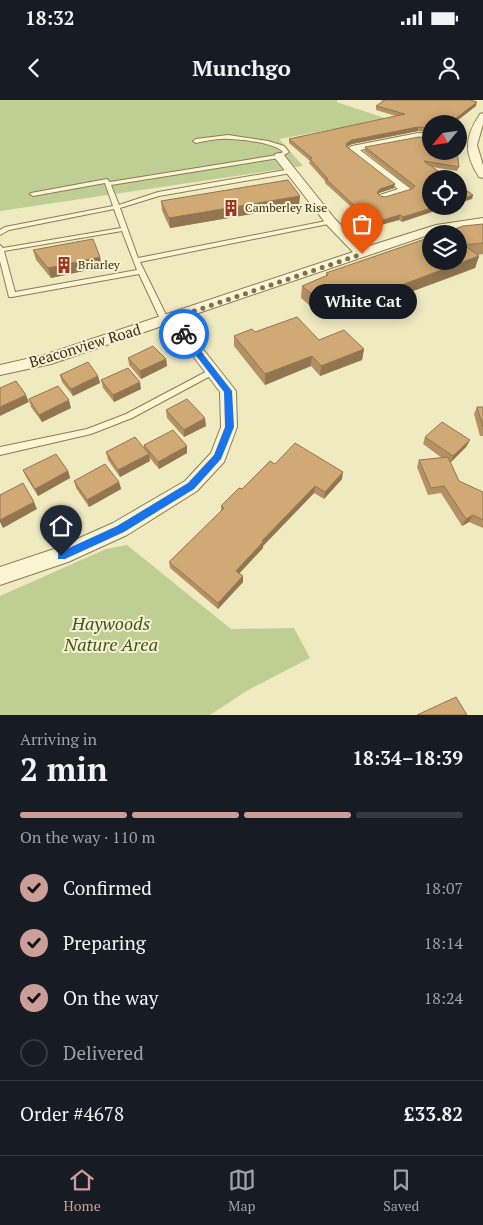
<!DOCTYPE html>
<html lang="en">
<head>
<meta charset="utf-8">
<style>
  body { margin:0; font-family:"PT Serif",serif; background:#20242c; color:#f1f3f6; height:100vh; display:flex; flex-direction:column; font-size:19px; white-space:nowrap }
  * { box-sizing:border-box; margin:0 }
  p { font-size:16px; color:#9ea1a6 }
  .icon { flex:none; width:28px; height:28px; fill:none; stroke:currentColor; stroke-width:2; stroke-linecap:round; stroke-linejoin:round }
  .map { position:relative; height:615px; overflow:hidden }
  .sheet { display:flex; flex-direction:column; background:#171b24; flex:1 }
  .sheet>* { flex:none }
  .needle { width:32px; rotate:241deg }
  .fabs { position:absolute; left:422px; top:15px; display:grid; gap:10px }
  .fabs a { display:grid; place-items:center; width:45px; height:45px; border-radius:50%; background:#171b24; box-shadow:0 2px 12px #0003; font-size:25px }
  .pin { position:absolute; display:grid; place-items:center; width:42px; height:42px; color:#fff; margin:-51px -21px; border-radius:50% 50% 50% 0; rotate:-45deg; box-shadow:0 0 5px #0007 }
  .pin .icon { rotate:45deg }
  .courier { position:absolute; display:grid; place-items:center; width:50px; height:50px; margin:-25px; border:4px solid #1a73e8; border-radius:50%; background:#fff; color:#222; box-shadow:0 1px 6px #0007 }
  .bubble { position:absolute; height:35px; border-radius:18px; background:#171b24; box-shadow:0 2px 12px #0003; font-size:16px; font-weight:700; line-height:35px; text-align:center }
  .head em { font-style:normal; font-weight:700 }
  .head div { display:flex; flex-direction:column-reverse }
  .head { display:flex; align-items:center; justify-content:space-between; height:85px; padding:0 20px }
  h1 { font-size:32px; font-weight:700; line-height:38px }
  .bar { display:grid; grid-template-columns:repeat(4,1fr); gap:8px 5px; align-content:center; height:60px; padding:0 20px }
  .bar i { height:6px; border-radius:4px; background:#363941 }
  .bar .active { background:#cb9e98 }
  .bar p { grid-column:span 4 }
  .line { display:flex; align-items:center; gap:12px; padding:0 20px; border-top:1px solid #363941 }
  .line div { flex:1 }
  ol { padding:0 20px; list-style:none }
  li { display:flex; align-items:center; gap:15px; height:55px }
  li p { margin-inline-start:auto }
  li .icon { padding:5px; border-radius:50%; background:#cb9e98; color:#111; stroke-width:4 }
  li:last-child { color:#9ea1a6 }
  li i { width:28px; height:28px; border:2px solid #363941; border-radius:50% }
  .status { display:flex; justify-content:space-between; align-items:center; height:35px; padding:0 25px; background:#171b24; direction:ltr }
  .status svg { height:14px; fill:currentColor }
  header { display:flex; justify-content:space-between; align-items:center; height:65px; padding:0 20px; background:#171b24; font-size:22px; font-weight:700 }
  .dock { display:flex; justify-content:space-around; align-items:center; height:70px; border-top:1px solid #363941; background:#171b24; font-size:14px; color:#9ea1a6 }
  .dock a { display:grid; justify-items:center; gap:2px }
  .dock .active { color:#cb9e98 }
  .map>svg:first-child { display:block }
  .green { fill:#bfcf94 }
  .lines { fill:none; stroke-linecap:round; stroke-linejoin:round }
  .service-casing { stroke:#8b7b57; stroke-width:2 }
  .minor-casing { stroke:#8b7b57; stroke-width:2 }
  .service { fill:#fbf5d4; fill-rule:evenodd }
  .minor { fill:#fbf5d4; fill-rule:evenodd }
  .wall { fill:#b49164 }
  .shaded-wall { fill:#927651 }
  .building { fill:#d1a974; stroke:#927651 }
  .route { fill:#1a73e8 }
  .done { stroke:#7a7056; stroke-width:5; stroke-dasharray:0 9 }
  .labels { text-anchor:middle; stroke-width:4; stroke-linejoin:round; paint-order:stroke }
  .far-poi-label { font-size:12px; fill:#3a2f1c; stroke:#f7f2d1; text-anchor:start }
  .street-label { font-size:15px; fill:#3a2f1c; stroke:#f7f2d1 }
  .near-park-label { font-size:18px; font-style:italic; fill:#415722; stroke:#f7f2d1 }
</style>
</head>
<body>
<div class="status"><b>18:32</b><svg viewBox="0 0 49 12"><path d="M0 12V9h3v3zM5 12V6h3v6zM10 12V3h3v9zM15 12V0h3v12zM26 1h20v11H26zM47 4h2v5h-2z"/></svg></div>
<header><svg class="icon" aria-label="back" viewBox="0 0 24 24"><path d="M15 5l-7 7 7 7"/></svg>Munchgo<svg class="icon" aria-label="person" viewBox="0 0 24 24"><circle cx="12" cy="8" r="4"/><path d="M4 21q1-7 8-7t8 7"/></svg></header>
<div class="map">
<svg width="483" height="615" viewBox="0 0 483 615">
  <rect width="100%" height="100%" fill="#f0eac1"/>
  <path class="green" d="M0 0H338L336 2 388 19 279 39 303 66 0 111Z
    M127 445 231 529 294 528 310 558 248 590 210 615H0V496L106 449Z"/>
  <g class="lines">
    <g class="service-casing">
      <path id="service" d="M228 35 268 41 284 46 289 52 279 58 111 85 119 105 158 92 291 69 294 71 291 73 159 96 120 108 138 158 331 120 333 121V123L140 162 169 221 165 223 161 221 139 174 12 197H9L0 161V145L3 148 121 128 114 109 9 130 0 135V130L5 127 113 106 105 83 33 96 30 94 31 93 107 79 110 82 277 55 283 52C276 43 240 39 228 39 218 38 206 41 196 43L193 41 196 39ZM122 131 137 170 15 192 4 151Z
        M213 268 217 271 216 273 132 318 91 334 0 355V347L87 329 126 314Z"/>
    </g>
    <g class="minor-casing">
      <path id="minor" d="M483 13V24L477 45 483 65V78L479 77C464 53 464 38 480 14Z
        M418 33 431 34V40L418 39 360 50 412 90 410 92 384 100 380 99 378 97 380 95 398 89 347 49 352 46Z
        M279 53 283 54 335 119 363 148 436 125 483 118V126L431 134 175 221 188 230 236 291 237 327 224 362 197 391 127 435 68 462 0 485V467L57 448 113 423 185 381 211 353 221 327 220 292 178 236 162 226 51 264 0 275V265L44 255 353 152 327 125 275 58V54Z"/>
    </g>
    <use href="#service" class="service"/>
    <use href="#minor" class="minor"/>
  </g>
  <path class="wall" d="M379 0H475L473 1 476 6 454 23 431 24V33L418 31 352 44 347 47 394 88 379 93 378 94 380 96 385 97 412 89 364 51 365 47 459 67 457 71 432 67 402 122 399 120 373 127 325 83V81L309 63 310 61 289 43V39L396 16 376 10V6L384 1Z
    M161 101 299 106 170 128 162 111Z
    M483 124V154L477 155 479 156 475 168 354 213 341 201 316 211 301 198 302 186 326 176V173L459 134Z
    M33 150 100 157 102 167 51 178 36 160Z
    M255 232 319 240 364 249 362 260 320 276 311 266 265 285 234 246V236Z
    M128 258 166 259 167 266 141 279 129 265Z
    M60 275 98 276 100 283 73 296 62 282Z
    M101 280 141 289 114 302 103 288Z
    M29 299 71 308 42 322 31 307Z
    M477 307H483V336H480L474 314Z
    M166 310 206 326 184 337 167 318Z
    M425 337 470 340 466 347 450 363 459 381 483 392V428L469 422 462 426 441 393 428 395 417 367 419 360 442 358 423 344Z
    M144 345 187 346V353L159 369 149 357 150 361 120 377 108 360 106 352 144 348Z
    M275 364 342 379 324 399 314 393 263 446V448L239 473 243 482 218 509 170 468 169 462 221 411V406Z
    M23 370 68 371 70 378 38 396 26 377Z
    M74 381 119 382 121 389 89 407 76 388Z"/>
  <path class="shaded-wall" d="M477 2 476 6 454 23 455 19Z
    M418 27V31L352 44 346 47 347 43 352 40Z
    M395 84 394 88 379 93 376 97 377 93 380 89Z
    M473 95 472 99 459 103V100Z
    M300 96 299 106 170 128 169 118Z
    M438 106H450L402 122 403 117Z
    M400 115 399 120 373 127V123Z
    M479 156 475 168 354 213 356 202Z
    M100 157 102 167 51 178 48 168Z
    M343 189 341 201 316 211 318 199Z
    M364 249 362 260 320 276 321 266Z
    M312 256 311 266 265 285V274Z
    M166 259 167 266 141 279 140 271Z
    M98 276 100 283 73 296 71 289Z
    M140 282 141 289 114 302 113 295Z
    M26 295 29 302 0 316V307Z
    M69 300 71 308 42 322 39 315Z
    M205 318 206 326 184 337V330Z
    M470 340 466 347 450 363 453 356Z
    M187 346V353L159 369 158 362Z
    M149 354 150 361 120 377 118 370Z
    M68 371 70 378 38 396 35 389Z
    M343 372 342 379 324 399 325 392Z
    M119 382 121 389 89 407 87 400Z
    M315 386 314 393 263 446V448L236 477V471L262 441Z
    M34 402 37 409 3 428 0 422V420Z
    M473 415 469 422 462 426 466 419Z
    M243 476V482L218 509V503Z"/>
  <path class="building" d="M385 0H470L477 2 455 19 452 18 453 24H431V28L418 27 352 40 347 43 346 46 395 84 380 89 377 93 380 96 385 97 412 89 415 86 365 47 419 37 431 38V51H457L459 67 424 61 449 79H431V106H438L403 117 400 115 373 123 326 79H328L310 59 312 58 289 39 405 14 376 6Z
    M288 80 300 96 169 118 161 101Z
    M459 85 473 95 459 100Z
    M483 124V143L464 145 479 156 356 202 343 189 318 199 302 186 328 175 326 173 431 137V161H459V134H441L463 126Z
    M93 139 100 157 48 168 33 150Z
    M297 217 319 240 344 230 364 249 321 266 312 256 265 274 234 236 252 229 255 232Z
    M153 246 166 259 140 271 128 258Z
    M88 262 98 276 71 289 60 275Z
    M128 268 140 282 113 295 101 280Z
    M16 281 26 295 0 307V288Z
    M58 286 69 300 39 315 29 299Z
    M187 299 205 318 184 330 166 310Z
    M477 307H483V327Z
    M442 322 470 340 453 356 425 337Z
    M173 330 187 346 158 362 144 345Z
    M135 337 149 354 118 370 106 352Z
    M295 343 343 372 325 392 315 386 262 441 263 442 236 471 243 476 218 503 169 462 224 408 221 406 239 388 242 389 270 361 275 364Z
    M56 354 68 371 35 389 23 370Z
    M448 357 459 381 483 392V420L473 415 466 419 444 386 431 388 419 360Z
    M105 364 119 382 87 400 74 381Z
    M23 383 34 402 0 420V395Z
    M456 597 467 615H417Z"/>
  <path class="route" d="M181 232H186L232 291 234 327 221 359 194 389 124 432 65 459H58V453L117 426 188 383 214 355 225 327 224 292 181 236Z"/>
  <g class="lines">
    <path class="done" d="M184 234 165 221 362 154"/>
  </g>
  <defs>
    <g id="building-bare" transform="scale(1.35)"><path d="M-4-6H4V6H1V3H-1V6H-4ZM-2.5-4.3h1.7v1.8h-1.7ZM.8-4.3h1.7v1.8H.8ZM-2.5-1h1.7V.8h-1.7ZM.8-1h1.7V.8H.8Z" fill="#9d3624" stroke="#f7f2d1" stroke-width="2.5" paint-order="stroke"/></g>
  </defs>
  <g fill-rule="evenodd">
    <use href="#building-bare" x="231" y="108"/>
    <use href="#building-bare" x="64" y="165"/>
  </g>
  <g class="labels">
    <g class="far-poi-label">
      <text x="245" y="112">Camberley Rise</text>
      <text x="78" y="169">Briarley</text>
    </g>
    <g class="street-label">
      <text transform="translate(85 246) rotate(-17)" y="5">Beaconview Road</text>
    </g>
    <g class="near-park-label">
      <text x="111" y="530">Haywoods<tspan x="111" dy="21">Nature Area</tspan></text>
    </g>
  </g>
</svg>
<div class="fabs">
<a><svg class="needle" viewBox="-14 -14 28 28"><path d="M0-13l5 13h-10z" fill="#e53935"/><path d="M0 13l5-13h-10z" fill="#9ea1a6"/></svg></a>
<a><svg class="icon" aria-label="locate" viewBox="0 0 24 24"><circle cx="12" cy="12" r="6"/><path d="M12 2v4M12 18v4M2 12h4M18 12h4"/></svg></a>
<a><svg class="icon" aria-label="layers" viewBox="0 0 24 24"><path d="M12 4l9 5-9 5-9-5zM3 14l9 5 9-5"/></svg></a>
</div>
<div class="pin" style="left:362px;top:154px;background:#ea580c"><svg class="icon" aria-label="bag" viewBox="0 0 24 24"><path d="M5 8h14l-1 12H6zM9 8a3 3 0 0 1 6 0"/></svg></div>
<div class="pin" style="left:61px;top:456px;background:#1f2937"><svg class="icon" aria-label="home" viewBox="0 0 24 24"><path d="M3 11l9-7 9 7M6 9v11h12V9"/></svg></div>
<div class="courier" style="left:184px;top:234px"><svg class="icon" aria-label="bike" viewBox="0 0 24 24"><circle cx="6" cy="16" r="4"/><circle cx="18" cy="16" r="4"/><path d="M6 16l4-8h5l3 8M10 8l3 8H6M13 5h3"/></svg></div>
<div class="bubble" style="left:309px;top:184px;width:108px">White Cat</div>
</div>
<section class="sheet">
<div class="head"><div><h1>2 min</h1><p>Arriving in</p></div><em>18:34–18:39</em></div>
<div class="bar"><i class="active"></i><i class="active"></i><i class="active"></i><i></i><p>On the way · 110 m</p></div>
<ol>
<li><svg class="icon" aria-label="check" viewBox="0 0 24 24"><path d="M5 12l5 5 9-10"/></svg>Confirmed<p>18:07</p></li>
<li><svg class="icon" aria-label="check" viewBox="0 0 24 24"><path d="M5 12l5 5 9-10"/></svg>Preparing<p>18:14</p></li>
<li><svg class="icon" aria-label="check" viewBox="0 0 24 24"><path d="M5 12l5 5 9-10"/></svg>On the way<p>18:24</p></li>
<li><i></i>Delivered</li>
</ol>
<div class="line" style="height:65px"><div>Order #4678</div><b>£33.82</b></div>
</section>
<nav class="dock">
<a class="active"><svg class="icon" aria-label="home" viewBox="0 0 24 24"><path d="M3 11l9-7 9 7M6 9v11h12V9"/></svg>Home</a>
<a><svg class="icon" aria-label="map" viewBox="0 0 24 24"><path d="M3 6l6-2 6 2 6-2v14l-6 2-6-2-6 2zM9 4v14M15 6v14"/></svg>Map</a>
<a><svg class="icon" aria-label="saved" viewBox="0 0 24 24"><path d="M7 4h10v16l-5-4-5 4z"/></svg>Saved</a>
</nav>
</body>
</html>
